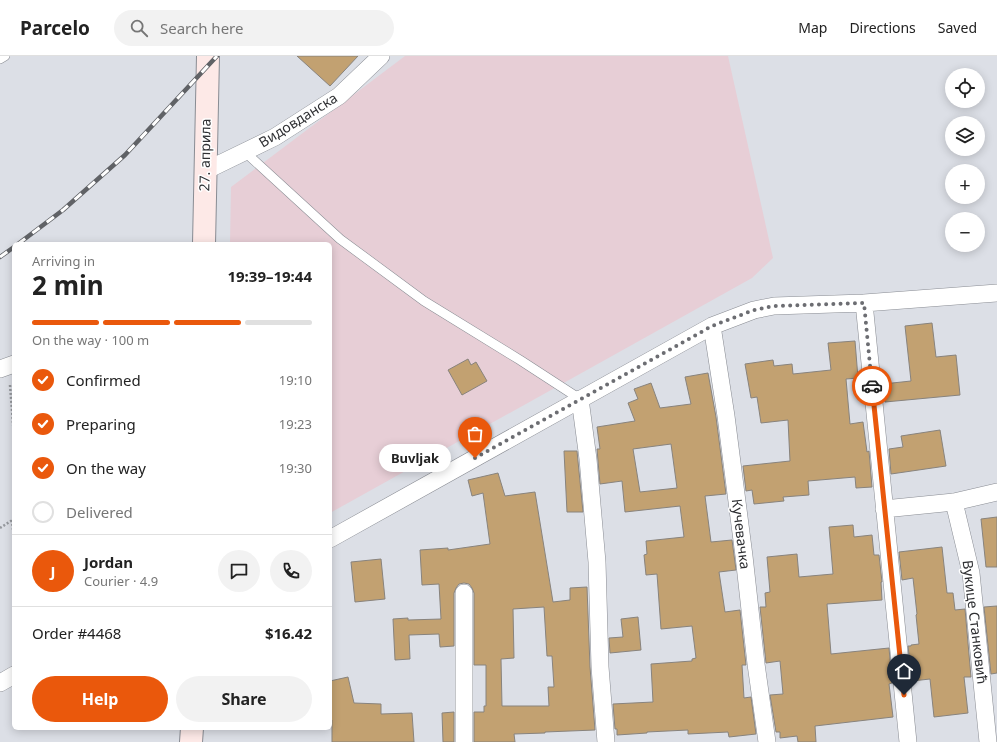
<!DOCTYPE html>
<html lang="en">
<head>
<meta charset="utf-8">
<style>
  body { margin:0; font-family:"Noto Sans",sans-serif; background:#f2f2f2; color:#222; height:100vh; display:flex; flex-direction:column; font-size:15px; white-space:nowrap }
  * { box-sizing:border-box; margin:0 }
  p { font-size:13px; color:#767676 }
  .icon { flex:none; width:22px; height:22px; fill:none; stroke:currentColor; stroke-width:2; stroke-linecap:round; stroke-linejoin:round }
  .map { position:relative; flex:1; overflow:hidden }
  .drawer { position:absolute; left:12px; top:186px; width:320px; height:488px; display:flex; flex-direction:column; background:#fff; border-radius:6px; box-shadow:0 2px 10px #0003 }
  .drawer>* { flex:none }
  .fabs { position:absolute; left:945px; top:12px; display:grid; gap:8px }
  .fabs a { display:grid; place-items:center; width:40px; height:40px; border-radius:50%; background:#fff; box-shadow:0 2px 10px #0003; font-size:20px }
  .pin { position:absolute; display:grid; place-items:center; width:34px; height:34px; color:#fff; margin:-41px -17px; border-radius:50% 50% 50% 0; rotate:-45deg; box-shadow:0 0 4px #0007 }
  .pin .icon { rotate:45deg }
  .courier { position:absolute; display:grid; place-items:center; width:40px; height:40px; margin:-20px; border:3px solid #ea580c; border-radius:50%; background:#fff; color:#222; box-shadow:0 1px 5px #0007 }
  .bubble { position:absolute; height:28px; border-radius:14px; background:#fff; box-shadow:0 2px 10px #0003; font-size:13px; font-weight:700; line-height:28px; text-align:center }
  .head em { font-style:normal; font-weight:700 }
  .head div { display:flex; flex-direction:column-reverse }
  .head { display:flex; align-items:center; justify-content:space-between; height:68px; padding:0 20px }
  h1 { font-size:26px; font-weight:700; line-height:30px }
  .bar { display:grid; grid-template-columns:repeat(4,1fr); gap:6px 4px; align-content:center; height:48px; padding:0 20px }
  .bar i { height:5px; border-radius:3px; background:#e0e0e0 }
  .bar .selected { background:#ea580c }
  .bar p { grid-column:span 4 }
  .line { display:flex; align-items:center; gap:10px; padding:0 20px; border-top:1px solid #e0e0e0 }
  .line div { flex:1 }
  .round { display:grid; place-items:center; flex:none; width:42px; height:42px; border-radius:21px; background:#f2f2f2 }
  ol { padding:0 20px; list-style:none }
  li { display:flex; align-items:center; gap:12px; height:44px }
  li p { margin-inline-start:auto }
  li .icon { padding:4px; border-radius:50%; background:#ea580c; color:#fff; stroke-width:4 }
  li:last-child { color:#767676 }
  li i { width:22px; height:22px; border:2px solid #e0e0e0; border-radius:50% }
  .button { display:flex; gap:8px; margin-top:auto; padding:8px 20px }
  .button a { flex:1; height:46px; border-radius:24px; background:#ea580c; color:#fff; font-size:16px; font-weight:700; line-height:46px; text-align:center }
  .button a+a { background:#f2f2f2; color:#222 }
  header { display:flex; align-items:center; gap:24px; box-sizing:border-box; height:56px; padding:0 20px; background:#fff; border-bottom:1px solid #e0e0e0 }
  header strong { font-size:19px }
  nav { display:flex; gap:22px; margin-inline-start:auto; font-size:14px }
  .search { width:280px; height:36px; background:#f2f2f2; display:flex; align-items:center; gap:10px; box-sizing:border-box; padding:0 14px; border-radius:22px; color:#767676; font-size:15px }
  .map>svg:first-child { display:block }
  .commercial { fill:#e7ced6 }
  .building { fill:#c2a171; stroke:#88837d; fill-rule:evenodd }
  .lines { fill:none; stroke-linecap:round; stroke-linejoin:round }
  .lane-casing { stroke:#898c93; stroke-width:10 }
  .street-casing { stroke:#898c93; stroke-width:18 }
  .secondary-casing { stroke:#898c93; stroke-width:24 }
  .path { stroke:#96999e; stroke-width:2.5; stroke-dasharray:2 2; stroke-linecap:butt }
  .lane { stroke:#fff; stroke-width:9 }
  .street { stroke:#fff; stroke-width:17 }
  .secondary { stroke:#fde9e7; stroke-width:22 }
  .rail-casing { stroke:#606266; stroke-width:4.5 }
  .rail { stroke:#fff; stroke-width:3; stroke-dasharray:9; stroke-linecap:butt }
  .done { stroke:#6c6d72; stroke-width:4; stroke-dasharray:0 7.2 }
  .route { stroke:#ea580c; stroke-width:5 }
  .labels { text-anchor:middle; stroke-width:3; stroke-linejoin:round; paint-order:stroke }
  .street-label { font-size:14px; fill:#2f3033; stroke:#fff }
</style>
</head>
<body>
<header>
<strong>Parcelo</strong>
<div class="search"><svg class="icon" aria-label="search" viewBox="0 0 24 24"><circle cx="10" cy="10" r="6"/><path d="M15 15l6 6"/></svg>Search here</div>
<nav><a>Map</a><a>Directions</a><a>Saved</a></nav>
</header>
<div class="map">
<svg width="997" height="686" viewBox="0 0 997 686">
  <rect width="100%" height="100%" fill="#dcdfe6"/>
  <path class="commercial" d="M405 0H728L773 202 752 222 330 457V188H230L231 131Z"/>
  <path class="building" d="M297 0H358L330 30Z
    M932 267 936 301 956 299 960 339 885 346 883 328 911 325 905 270Z
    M855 285 858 322 846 323 850 368 863 366 867 396 869 395 872 431 856 432 855 421 808 425 809 439 783 441 784 445 754 448 752 434 746 435 743 410 790 405 788 364 761 367 757 341 751 342 745 308 773 304 774 310 792 308 793 318 831 314 828 287Z
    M468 303 471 309 476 306 487 325 462 339 448 314Z
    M708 317 716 361 726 438 705 440 711 486 732 484 736 514 719 516 725 556 740 554 746 609H742L744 642 751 641 756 678 729 681 728 676 688 678V674L647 676V677L617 679V673H615L613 648 653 646 651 608 692 605V603L696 602 692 570 661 573 657 518 646 519 644 499 647 498 646 485 684 481 680 450 625 456 622 425 600 428 597 393H600L597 371 635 365 628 347 638 343 634 333 651 327 660 352 691 348 685 321ZM671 388 677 432 640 436 633 393Z
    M940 374 946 410 891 418 889 393 903 391 901 380Z
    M564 395H577L583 456H567Z
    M498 417 505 440 535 436 553 546 570 544V532L587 531 590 611 595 674 545 676V677L514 678 515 686H474V656H484V650H486V609H474V537L472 532 469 528 464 527 459 528 456 532 454 537V590L440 591 439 578 409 579 410 603 395 604 393 563 408 562V564L441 563 439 528 422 529 420 494 448 492V494L490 488 483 437 472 440 468 424ZM544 551 547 600H552L554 631H548L549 650H502L501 603 514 602 513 553Z
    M997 461V511H986L981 463Z
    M853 469 854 481 872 479 874 499H879L882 526H881L882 544 827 548 831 598 889 592 892 627 889 628 893 661 815 670 816 686H798L797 680 780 682V676H776L770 639 783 638 780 605 766 607 760 551H766L765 537 770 536 767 501 797 498 799 521 833 518 829 471Z
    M942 491 947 537H953L955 554 965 553 971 621H964L968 657 934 661 930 623 912 625 908 590H911V589L919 588 916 559 917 558 913 522 902 524 899 496Z
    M381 503 385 543 355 546 351 506Z
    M997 550V617L991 618 984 551Z
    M638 561 641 594 610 597 609 582 623 581 621 563Z
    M348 621 354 647 381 648V658L412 657 414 686H332V664H330V625Z
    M454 656V686H443L442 657Z"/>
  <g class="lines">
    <g class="lane-casing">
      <path id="lane" d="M0 3 5 0
        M245 96 340 183 424 245 520 304 580 343"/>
    </g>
    <g class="street-casing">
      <path id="street" d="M205 115 275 81 339 40 381 0
        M864 247 908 686
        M712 270 726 360 744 500 756 608 767 686
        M0 313 14 308
        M580 343 588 403 597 506 600 611 606 686
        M954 446 971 517 988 686
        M884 453 954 446 997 436
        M330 483 712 270 754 254 774 250 864 247 997 237
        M0 627 14 619
        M464 686V537"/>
    </g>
    <g class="secondary-casing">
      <path id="secondary" d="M204 188 208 0
        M191 686 192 672"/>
    </g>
    <path class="path" d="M10 329 14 380
      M12 464 14 483
      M0 472 14 463"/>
    <use href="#lane" class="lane"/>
    <use href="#street" class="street"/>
    <use href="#secondary" class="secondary"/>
    <g class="rail-casing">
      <path id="rail" d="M18 188 63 154 125 99 217 0
        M0 201 14 191"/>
    </g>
    <use href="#rail" class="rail"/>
  </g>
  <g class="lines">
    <path class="done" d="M475 402 712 270 754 254 774 250 864 247 872 330"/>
    <path class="route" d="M872 330 904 639"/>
  </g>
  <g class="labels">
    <g class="street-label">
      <text transform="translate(298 64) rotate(-32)" y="5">Видовданска</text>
      <text transform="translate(205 99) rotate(-89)" y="5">27. априла</text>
      <text transform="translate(741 478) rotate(83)" y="5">Кучевачка</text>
      <text transform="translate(975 566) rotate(83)" y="5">Вукице Станковић</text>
    </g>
  </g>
</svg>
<div class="fabs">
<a><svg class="icon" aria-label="locate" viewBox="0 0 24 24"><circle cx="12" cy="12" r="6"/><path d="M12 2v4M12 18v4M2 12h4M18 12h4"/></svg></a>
<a><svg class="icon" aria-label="layers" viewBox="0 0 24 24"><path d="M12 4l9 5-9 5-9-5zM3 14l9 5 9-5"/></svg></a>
<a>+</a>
<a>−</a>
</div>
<div class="pin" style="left:475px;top:402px;background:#ea580c"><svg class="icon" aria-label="bag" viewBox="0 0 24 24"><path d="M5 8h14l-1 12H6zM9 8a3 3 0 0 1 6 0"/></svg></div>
<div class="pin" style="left:904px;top:639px;background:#1f2937"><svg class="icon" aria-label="home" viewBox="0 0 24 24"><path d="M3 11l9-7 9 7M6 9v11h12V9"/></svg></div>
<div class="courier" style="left:872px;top:330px"><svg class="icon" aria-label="car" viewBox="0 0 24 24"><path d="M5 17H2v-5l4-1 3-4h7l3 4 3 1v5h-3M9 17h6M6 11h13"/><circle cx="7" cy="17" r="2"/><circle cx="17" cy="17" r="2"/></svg></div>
<div class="bubble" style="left:379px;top:388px;width:72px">Buvljak</div>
<section class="drawer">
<div class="head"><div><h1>2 min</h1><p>Arriving in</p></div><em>19:39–19:44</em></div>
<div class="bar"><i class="selected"></i><i class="selected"></i><i class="selected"></i><i></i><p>On the way · 100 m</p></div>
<ol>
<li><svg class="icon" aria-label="check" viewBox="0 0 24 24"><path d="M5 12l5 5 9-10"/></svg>Confirmed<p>19:10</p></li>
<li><svg class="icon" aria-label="check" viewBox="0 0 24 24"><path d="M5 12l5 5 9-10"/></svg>Preparing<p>19:23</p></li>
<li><svg class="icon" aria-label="check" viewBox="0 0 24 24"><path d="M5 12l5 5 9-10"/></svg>On the way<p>19:30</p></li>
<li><i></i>Delivered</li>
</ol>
<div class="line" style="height:72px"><b class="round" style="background:#ea580c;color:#fff">J</b><div><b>Jordan</b><p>Courier · 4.9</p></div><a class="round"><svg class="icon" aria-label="chat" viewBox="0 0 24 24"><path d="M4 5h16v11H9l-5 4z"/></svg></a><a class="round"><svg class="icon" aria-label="phone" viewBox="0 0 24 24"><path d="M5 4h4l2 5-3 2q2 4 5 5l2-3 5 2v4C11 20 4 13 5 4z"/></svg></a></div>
<div class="line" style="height:52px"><div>Order #4468</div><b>$16.42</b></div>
<div class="button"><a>Help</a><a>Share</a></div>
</section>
</div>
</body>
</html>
